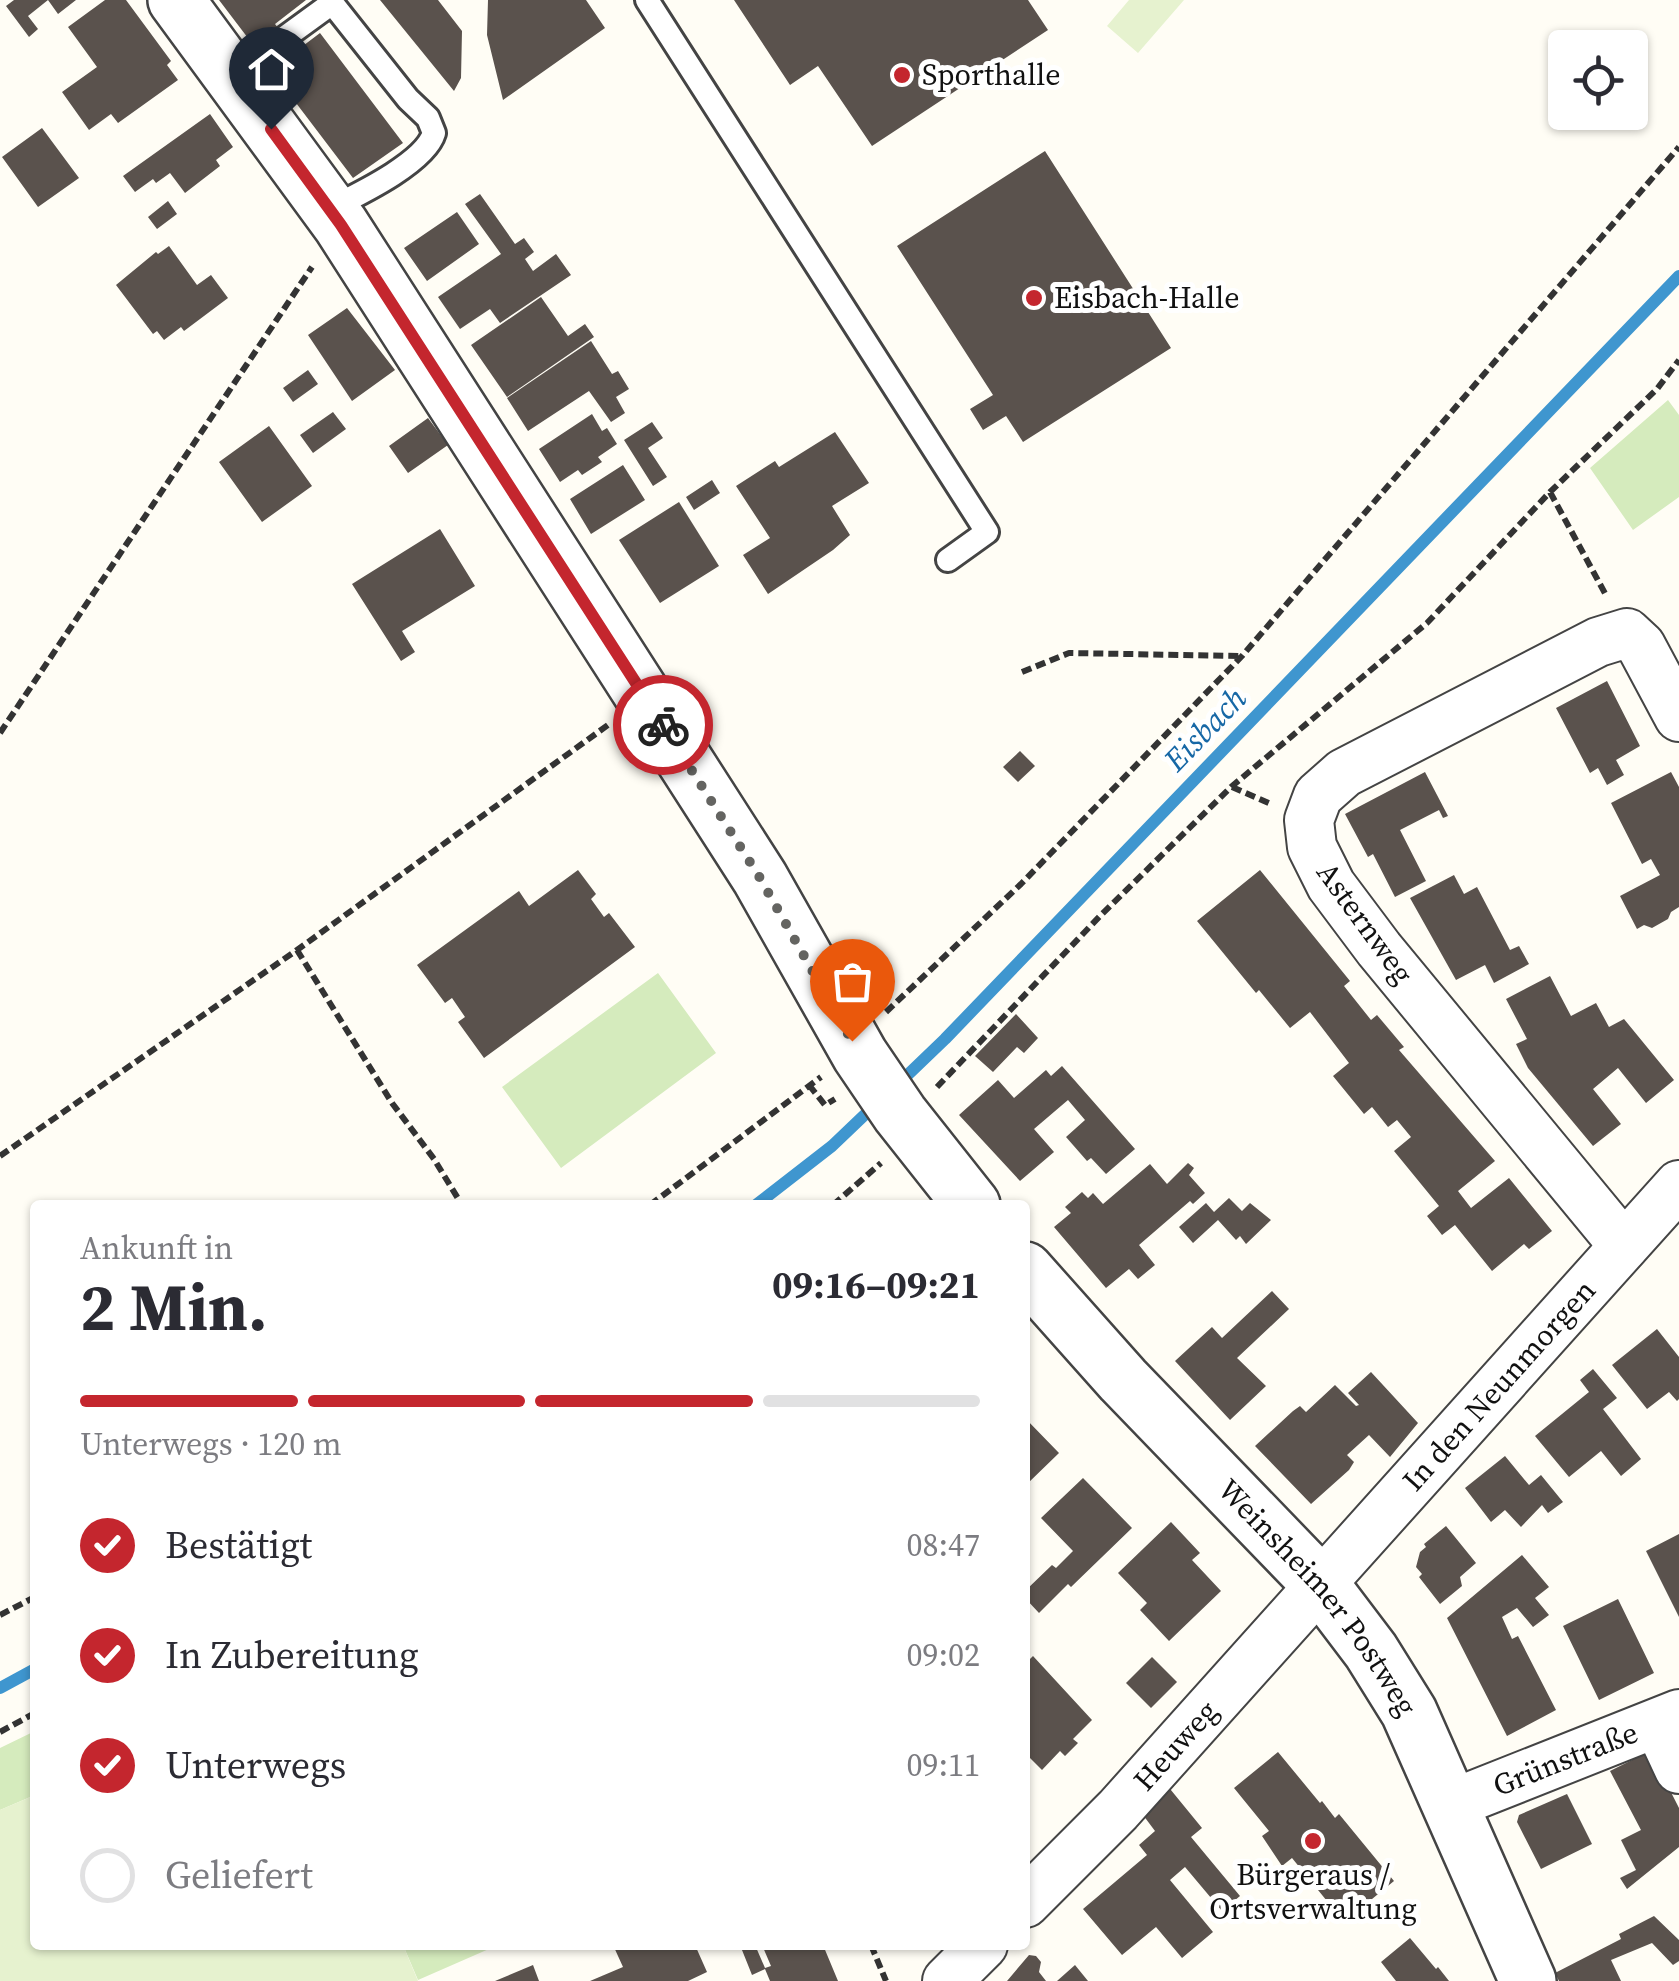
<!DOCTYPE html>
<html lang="de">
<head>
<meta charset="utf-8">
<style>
  body { margin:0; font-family:"Source Serif 4",serif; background:#f7f7f7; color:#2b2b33; height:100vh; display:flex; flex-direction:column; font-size:38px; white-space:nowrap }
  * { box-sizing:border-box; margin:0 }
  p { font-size:32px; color:#7c7c81 }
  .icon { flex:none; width:55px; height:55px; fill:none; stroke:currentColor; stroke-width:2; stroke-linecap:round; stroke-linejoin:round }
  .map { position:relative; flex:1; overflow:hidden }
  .sheet { position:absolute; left:30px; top:1200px; width:1000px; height:750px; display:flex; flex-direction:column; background:#fff; border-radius:10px; box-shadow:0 2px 8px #0004 }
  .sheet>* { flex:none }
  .tools { position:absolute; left:1548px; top:30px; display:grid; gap:20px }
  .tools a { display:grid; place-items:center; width:100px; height:100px; border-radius:10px; background:#fff; box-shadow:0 2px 8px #0004; font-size:50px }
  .pin { position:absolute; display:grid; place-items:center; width:85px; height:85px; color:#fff; margin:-102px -42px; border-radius:50% 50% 50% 0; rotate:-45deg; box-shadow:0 0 10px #0007 }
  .pin .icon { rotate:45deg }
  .courier { position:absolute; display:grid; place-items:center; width:100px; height:100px; margin:-50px; border:8px solid #c4262e; border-radius:50%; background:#fff; color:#222; box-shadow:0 2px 12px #0007 }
  .headline em { font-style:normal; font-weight:700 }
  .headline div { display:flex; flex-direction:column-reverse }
  .headline { display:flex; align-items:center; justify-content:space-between; height:170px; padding:0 50px }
  h1 { font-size:65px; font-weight:700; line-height:75px }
  .bar { display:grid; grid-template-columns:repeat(4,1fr); gap:15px 10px; align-content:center; height:120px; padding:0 50px }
  .bar i { height:12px; border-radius:8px; background:#e1e1e2 }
  .bar .active { background:#c4262e }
  .bar p { grid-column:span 4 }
  ol { padding:0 50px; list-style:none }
  li { display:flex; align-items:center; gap:30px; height:110px }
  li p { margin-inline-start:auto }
  li .icon { padding:10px; border-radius:50%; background:#c4262e; color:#fff; stroke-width:4 }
  li:last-child { color:#7c7c81 }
  li i { width:55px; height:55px; border:5px solid #e1e1e2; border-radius:50% }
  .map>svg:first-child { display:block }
  .green { fill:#d5ebbd }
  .pitch { fill:#e6f2cf }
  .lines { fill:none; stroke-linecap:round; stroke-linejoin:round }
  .stream { stroke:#3f96cf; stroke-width:12 }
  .building { fill:#5a524d }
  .service-casing { stroke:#444; stroke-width:28 }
  .minor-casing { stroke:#444; stroke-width:52 }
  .tertiary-casing { stroke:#444; stroke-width:60 }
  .path { stroke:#333; stroke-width:6; stroke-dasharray:10 5; stroke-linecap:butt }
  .service { stroke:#fff; stroke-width:22 }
  .minor { stroke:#fff; stroke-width:48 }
  .tertiary { stroke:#fff; stroke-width:55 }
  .done { stroke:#646461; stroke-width:10; stroke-dasharray:0 18 }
  .route { stroke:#c4262e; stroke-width:12 }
  .poi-dot { fill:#c4262e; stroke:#fff; stroke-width:4 }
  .labels { text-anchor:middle; stroke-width:10; stroke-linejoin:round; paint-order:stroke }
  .poi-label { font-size:30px; fill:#111; stroke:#fff; text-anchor:start }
  .street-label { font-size:30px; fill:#111; stroke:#fff }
  .water-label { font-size:32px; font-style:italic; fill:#1768a6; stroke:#fff }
</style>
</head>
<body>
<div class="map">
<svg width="1679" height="1981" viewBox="0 0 1679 1981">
  <rect width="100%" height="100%" fill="#fffdf5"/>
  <path class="green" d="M1668 400 1679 415V497L1633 530 1590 468Z
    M658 973 716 1053 561 1168 502 1087Z
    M35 1731V1795L0 1810V1748Z
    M403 1945H498L418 1980Z"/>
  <path class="pitch" d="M1129 0H1184L1138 53 1107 26Z
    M35 1795V1945H403L418 1981H0V1810Z"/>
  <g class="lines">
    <path class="stream" d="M895 1087 945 1039 1679 276
      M756 1205 832 1146 876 1104
      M0 1688 35 1669"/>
  </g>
  <path class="building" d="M14 0H76L58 14 48 0 28 16 38 29 29 37 6 6Z
    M105 0H126L171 61 167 65 178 80 118 123 111 114 89 130 62 92 97 67 68 27Z
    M219 0H306L275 24 278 28 254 46Z
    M380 0H438L462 31 461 78 454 91Z
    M488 0H586L605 28 503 100 487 35Z
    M734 0H1028L1048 30 872 146 818 66 790 85Z
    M320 33 403 143 353 178 271 70Z
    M210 114 233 147 216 160 220 166 185 193 170 173 156 183 153 179 135 192 123 176Z
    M42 128 79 178 38 207 2 157Z
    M1045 151 1171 348 1023 442 1006 416 983 430 970 409 993 395 897 246Z
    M480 194 515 244 524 238 534 252 525 259 533 271 556 254 571 275 500 323 490 309 460 329 438 297 501 254 465 204Z
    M168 201 177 214 157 229 148 217Z
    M457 212 479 244 427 281 404 248Z
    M169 246 197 285 211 275 228 298 184 331 181 327 164 340 157 331 153 334 116 285 156 252 158 254Z
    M541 297 568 336 585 324 594 337 507 397 471 345Z
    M347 308 395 370 352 401 308 335Z
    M591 341 612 374 618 371 629 389 616 397 625 413 611 422 589 391 528 431 507 398Z
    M308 370 318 384 293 402 283 388Z
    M333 412 346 429 313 453 300 435Z
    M592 414 602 431 607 428 617 444 598 457 602 462 582 475 578 470 560 482 539 449Z
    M428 418 448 445 408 473 389 446Z
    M652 422 663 438 648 448 667 477 653 486 624 440Z
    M269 426 312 486 262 522 219 462Z
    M835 432 869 483 832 506 850 535 833 550 768 594 743 555 770 538 736 486 775 461 779 467Z
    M623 465 645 500 591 534 570 499Z
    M712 480 720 493 694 510 686 497Z
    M679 502 719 566 660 603 619 540Z
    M440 529 475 586 402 631 415 652 401 661 352 584Z
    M1607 681 1640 746 1616 760 1624 775 1607 785 1598 768 1590 773 1556 708Z
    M1020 751 1035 766 1018 782 1003 767Z
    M1425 772 1448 816 1443 818 1439 810 1400 830 1426 881 1395 897 1373 854 1368 857 1345 814Z
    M1671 772 1679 787V907L1671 912 1668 919 1652 928 1644 925 1637 929 1620 896 1660 875 1651 859 1642 864 1611 803Z
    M578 870 596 894 591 899 604 917 609 913 635 947 484 1058 458 1022 465 1017 452 998 445 1003 417 965 519 891 529 906Z
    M1260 870 1350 981 1344 986 1371 1020 1377 1015 1404 1047 1399 1050 1495 1161 1458 1191 1471 1208 1509 1178 1552 1231 1529 1249 1524 1244 1492 1271 1455 1225 1442 1235 1427 1216 1439 1206 1394 1151 1411 1137 1397 1120 1388 1127 1372 1107 1364 1114 1333 1076 1349 1063 1310 1012 1290 1028 1259 990 1256 993 1197 921Z
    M1454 875 1464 894 1477 887 1510 950 1519 946 1529 964 1494 983 1485 965 1456 980 1410 898Z
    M1550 976 1571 1016 1596 1003 1609 1027 1624 1019 1674 1080 1646 1103 1618 1068 1593 1089 1621 1124 1593 1146 1528 1068 1516 1044 1527 1039 1506 999Z
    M1016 1014 1038 1038 1024 1053 1017 1047 993 1072 975 1056Z
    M1062 1066 1135 1149 1106 1174 1091 1158 1087 1161 1066 1137 1085 1120 1068 1100 1034 1129 1054 1152 1020 1181 959 1115 998 1080 1014 1098 1046 1070 1051 1076Z
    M1188 1163 1194 1168 1189 1175 1205 1193 1193 1204 1190 1201 1139 1245 1155 1265 1138 1279 1129 1269 1106 1288 1054 1227 1071 1213 1065 1207 1082 1192 1088 1198 1093 1193 1103 1204 1150 1164 1167 1184Z
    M1229 1198 1242 1211 1250 1203 1271 1220 1246 1244 1240 1236 1236 1240 1218 1220 1193 1243 1179 1227 1206 1203 1214 1212Z
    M1272 1291 1289 1309 1237 1358 1266 1386 1230 1420 1175 1361 1212 1327 1222 1338Z
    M1657 1329 1679 1357V1399L1677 1401 1669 1392 1647 1409 1612 1365Z
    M1593 1369 1617 1398 1603 1409 1641 1459 1621 1476 1601 1451 1569 1477 1535 1436 1589 1392 1580 1380Z
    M1371 1372 1418 1423 1390 1457 1369 1435 1347 1455 1354 1462 1349 1470 1311 1504 1255 1446 1293 1411 1300 1406 1306 1412 1335 1385 1356 1406 1359 1405 1348 1393Z
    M1025 1418 1059 1453 1025 1486Z
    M1505 1456 1529 1485 1541 1475 1563 1502 1548 1513 1542 1505 1521 1527 1505 1510 1491 1522 1465 1488Z
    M1083 1478 1132 1528 1071 1587 1068 1584 1039 1613 1025 1598V1591L1052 1565 1056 1568 1073 1551 1041 1518Z
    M1171 1522 1200 1553 1192 1560 1221 1591 1169 1641 1140 1610 1147 1603 1118 1573Z
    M1446 1526 1476 1563 1460 1577 1462 1586 1440 1604 1419 1577 1422 1574 1416 1567 1420 1552 1426 1547 1424 1544Z
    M1679 1534V1617L1646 1551Z
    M1522 1555 1549 1587 1535 1598 1549 1615 1533 1627 1517 1608 1502 1617 1512 1639 1518 1636 1556 1710 1507 1736 1447 1618Z
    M1618 1599 1654 1673 1599 1700 1563 1626Z
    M1033 1656 1092 1720 1073 1739 1078 1743 1065 1756 1060 1751 1042 1770 1025 1753V1664Z
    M1152 1657 1177 1682 1151 1708 1126 1683Z
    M1650 1751 1679 1808V1847L1627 1889 1620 1878 1636 1870 1621 1840 1641 1830 1610 1771Z
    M1278 1752 1320 1803 1322 1801 1335 1818 1339 1814 1394 1881 1344 1922 1292 1858 1282 1866 1262 1836 1269 1831 1234 1788Z
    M1166 1784 1202 1828 1191 1837 1240 1896 1222 1911 1185 1867 1170 1880 1213 1932 1182 1958 1156 1927 1122 1955 1083 1909 1147 1855 1139 1845 1155 1831 1140 1811Z
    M1567 1794 1592 1844 1541 1869 1517 1822 1519 1815Z
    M1654 1916 1679 1940V1961L1673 1965 1652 1943 1611 1960 1621 1981H1559L1555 1973 1621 1939 1619 1934Z
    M1410 1938 1436 1969 1438 1967 1449 1981H1396L1381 1962Z
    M613 1945H695L707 1972 688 1981H590L623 1967Z
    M740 1945H755L765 1968 771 1966 762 1945H823L838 1981H770L765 1969 752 1975Z
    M1029 1955 1036 1956 1041 1962 1039 1972 1046 1981H1007Z
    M533 1965 539 1981H495Z
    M1075 1965 1088 1981H1057Z"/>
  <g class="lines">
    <g class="service-casing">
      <path id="service" d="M647 0 987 532 948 560
        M232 76 328 6 336 8 408 99 428 118 434 133C425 163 357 195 329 209"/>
    </g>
    <g class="minor-casing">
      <g id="minor">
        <path d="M1624 1246 1379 949 1331 885 1312 847 1309 820 1318 796 1344 773 1598 642 1627 633 1641 646 1679 717"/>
        <path d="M1658 1724 1679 1769"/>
        <path id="s1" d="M1452 1804 1679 1714"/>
        <path id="s2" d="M1025 1903 1118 1810 1679 1185"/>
        <path d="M947 1981 983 1945"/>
      </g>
    </g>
    <g class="tertiary-casing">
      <g id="tertiary">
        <path d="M176 0 341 225 760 878 860 1055 900 1114 972 1205"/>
        <path id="s3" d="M1025 1270 1123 1380 1321 1585 1371 1651 1409 1712 1528 1981"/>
      </g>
    </g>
    <path class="path" d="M1550 492 1607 597
      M1022 672 1069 653 1241 656
      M0 733 312 267
      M1232 787 1271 804
      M297 950 392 1103 434 1159 462 1205
      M886 1012 1021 884 1242 656 1679 147
      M809 1085 825 1105 835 1099
      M937 1087 1100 916 1231 787 1427 623 1550 492 1657 389 1679 360
      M0 1156 297 950 608 725
      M650 1205 821 1077
      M833 1205 881 1163
      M0 1615 35 1597
      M0 1732 35 1713
      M871 1945 886 1981"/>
    <use href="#service" class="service"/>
    <use href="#minor" class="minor"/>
    <use href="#tertiary" class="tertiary"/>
  </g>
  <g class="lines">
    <path class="done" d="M663 725 760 878 852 1041"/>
    <path class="route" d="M271 129 341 225 663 725"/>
  </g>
  <g class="poi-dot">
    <circle cx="902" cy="75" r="10"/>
    <circle cx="1034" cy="298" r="10"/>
    <circle cx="1313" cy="1841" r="10"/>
  </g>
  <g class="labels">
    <g class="poi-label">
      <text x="922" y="85">Sporthalle</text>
      <text x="1054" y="308">Eisbach-Halle</text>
      <text x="1313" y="1885" text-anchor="middle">Bürgeraus /<tspan x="1313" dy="34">Ortsverwaltung</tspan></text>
    </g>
    <g class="street-label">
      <text transform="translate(1365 923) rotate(54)" y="10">Asternweg</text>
      <text dy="10" stroke="none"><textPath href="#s2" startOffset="702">In den Neunmorgen</textPath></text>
      <text dy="10" stroke="none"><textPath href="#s3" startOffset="440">Weinsheimer Postweg</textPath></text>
      <text dy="10" stroke="none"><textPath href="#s2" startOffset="218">Heuweg</textPath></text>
      <text dy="10" stroke="none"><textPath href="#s1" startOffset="122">Grünstraße</textPath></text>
    </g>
    <g class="water-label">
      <text transform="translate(1205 729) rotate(-46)" y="11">Eisbach</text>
    </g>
  </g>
</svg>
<div class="tools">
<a><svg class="icon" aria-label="locate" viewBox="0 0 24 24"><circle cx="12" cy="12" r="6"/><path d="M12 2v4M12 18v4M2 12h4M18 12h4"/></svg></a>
</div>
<div class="pin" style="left:852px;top:1041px;background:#ea580c"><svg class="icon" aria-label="bag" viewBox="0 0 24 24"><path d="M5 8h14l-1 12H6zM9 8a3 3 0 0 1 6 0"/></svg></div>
<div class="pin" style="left:271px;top:129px;background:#1f2937"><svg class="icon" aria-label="home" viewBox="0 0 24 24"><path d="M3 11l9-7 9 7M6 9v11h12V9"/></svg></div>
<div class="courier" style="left:663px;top:725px"><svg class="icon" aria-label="bike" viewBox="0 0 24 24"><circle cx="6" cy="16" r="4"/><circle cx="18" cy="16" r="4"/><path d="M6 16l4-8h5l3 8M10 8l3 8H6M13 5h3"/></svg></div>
<section class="sheet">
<div class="headline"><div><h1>2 Min.</h1><p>Ankunft in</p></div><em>09:16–09:21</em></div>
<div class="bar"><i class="active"></i><i class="active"></i><i class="active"></i><i></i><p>Unterwegs · 120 m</p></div>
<ol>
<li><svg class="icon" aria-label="check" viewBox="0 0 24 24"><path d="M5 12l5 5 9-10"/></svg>Bestätigt<p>08:47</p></li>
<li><svg class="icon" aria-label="check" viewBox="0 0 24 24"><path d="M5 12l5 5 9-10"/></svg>In Zubereitung<p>09:02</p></li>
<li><svg class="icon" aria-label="check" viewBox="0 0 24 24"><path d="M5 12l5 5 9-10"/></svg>Unterwegs<p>09:11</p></li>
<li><i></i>Geliefert</li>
</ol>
</section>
</div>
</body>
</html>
